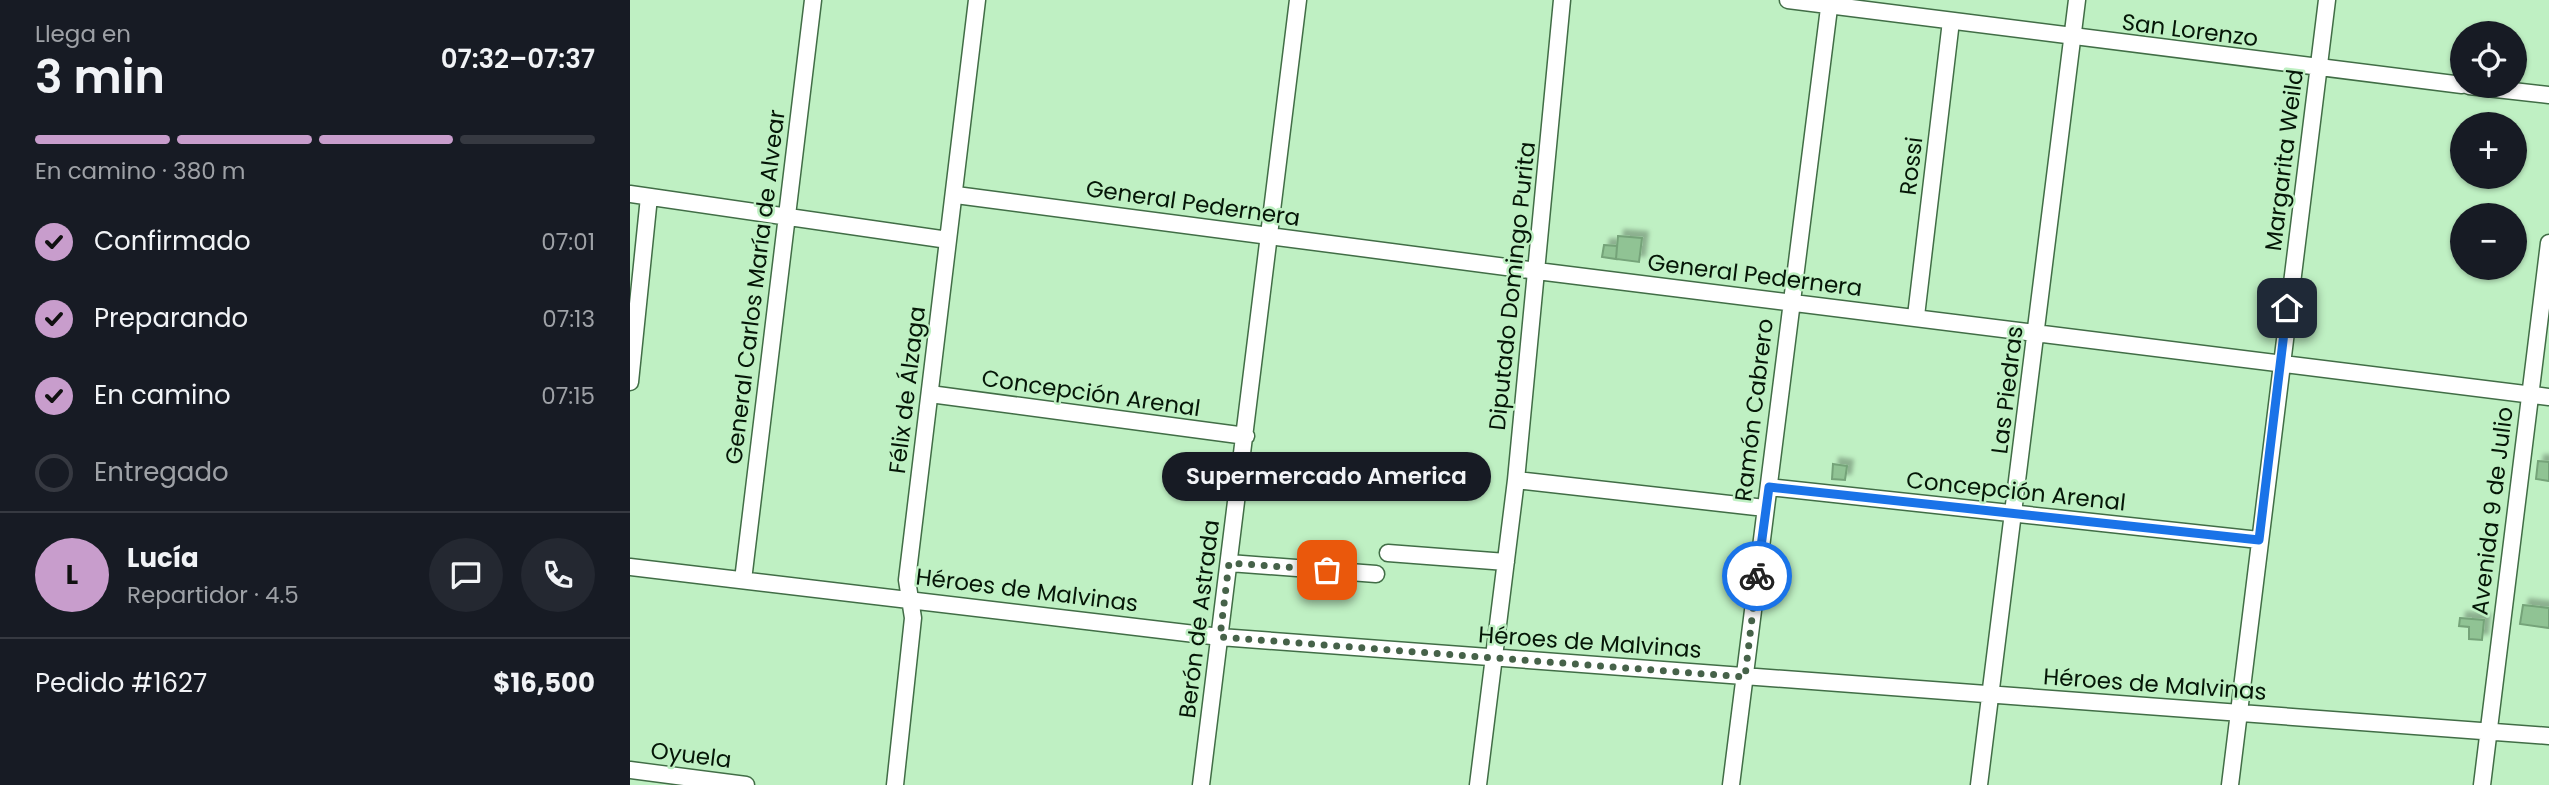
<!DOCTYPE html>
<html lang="es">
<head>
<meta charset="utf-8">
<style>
  body { margin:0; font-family:Poppins,sans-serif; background:#242831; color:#f1f3f6; height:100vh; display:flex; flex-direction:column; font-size:26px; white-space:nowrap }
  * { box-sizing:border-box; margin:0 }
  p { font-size:23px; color:#9ea1a6 }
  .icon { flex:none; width:38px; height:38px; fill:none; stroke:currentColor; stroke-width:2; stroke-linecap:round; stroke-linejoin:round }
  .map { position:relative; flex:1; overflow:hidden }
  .sheet { display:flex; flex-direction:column; background:#171b24; width:630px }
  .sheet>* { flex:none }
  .controls { position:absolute; left:1820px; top:21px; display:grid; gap:14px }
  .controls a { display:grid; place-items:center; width:77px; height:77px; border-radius:50%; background:#171b24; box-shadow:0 2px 5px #0004; font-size:35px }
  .pin { position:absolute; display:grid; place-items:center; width:60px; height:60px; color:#fff; margin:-30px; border-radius:14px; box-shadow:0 4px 10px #0006 }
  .courier { position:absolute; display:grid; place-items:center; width:70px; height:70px; margin:-35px; border:5px solid #1a73e8; border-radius:50%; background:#fff; color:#222; box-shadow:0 2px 9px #0007 }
  .bubble { position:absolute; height:49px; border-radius:24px; background:#171b24; box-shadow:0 2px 5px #0004; font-size:23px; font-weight:600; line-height:49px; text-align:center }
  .overview em { font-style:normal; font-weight:600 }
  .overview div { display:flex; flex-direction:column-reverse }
  .overview { display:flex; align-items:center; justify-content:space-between; height:119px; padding:0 35px }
  h1 { font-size:46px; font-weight:600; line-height:52px }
  .bar { display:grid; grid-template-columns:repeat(4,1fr); gap:10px 7px; align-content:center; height:84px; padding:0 35px }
  .bar i { height:9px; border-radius:5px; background:#363941 }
  .bar .on { background:#c89dcc }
  .bar p { grid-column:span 4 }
  .line { display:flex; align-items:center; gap:18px; padding:0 35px; border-top:2px solid #363941 }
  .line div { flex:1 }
  .round { display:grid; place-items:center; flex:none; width:74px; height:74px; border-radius:37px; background:#242831 }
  ol { padding:0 35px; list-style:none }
  li { display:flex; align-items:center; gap:21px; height:77px }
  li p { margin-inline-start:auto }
  li .icon { padding:7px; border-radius:50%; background:#c89dcc; color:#111; stroke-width:4 }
  li:last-child { color:#9ea1a6 }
  li i { width:38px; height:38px; border:4px solid #363941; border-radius:50% }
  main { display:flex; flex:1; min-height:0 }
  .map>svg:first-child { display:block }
  .building { fill:#90c394; stroke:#75a379; stroke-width:2; filter:url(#shadow) }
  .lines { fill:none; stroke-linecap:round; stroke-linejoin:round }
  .minor-casing { stroke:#416d46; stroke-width:19 }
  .minor { stroke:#fff; stroke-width:16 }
  .done { stroke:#466249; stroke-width:7; stroke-dasharray:0 12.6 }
  .route { stroke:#1a73e8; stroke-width:9 }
  .labels { text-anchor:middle; stroke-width:5; stroke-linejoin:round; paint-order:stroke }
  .street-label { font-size:23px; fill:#051607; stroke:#bff0c3 }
</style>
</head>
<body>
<main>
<section class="sheet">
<div class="overview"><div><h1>3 min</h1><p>Llega en</p></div><em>07:32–07:37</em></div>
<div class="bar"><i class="on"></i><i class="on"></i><i class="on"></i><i></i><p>En camino · 380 m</p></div>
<ol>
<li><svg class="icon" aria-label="check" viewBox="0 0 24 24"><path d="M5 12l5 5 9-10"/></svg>Confirmado<p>07:01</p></li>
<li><svg class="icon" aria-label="check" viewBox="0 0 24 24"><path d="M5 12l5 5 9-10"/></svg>Preparando<p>07:13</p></li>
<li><svg class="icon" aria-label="check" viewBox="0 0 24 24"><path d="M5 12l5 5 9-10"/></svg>En camino<p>07:15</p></li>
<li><i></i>Entregado</li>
</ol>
<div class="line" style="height:126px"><b class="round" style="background:#c89dcc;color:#111">L</b><div><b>Lucía</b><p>Repartidor · 4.5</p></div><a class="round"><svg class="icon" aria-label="chat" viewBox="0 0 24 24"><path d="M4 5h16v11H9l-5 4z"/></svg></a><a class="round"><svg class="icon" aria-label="phone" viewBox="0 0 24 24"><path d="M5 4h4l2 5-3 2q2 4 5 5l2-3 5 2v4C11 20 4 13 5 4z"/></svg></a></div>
<div class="line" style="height:91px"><div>Pedido #1627</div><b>$16,500</b></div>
</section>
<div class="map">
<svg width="1919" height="785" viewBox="0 0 1919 785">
  <defs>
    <filter id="shadow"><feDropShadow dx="6" dy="-6" stdDeviation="2" flood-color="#0004"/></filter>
  </defs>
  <rect width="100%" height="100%" fill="#bff0c3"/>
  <path class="building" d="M988 236 1012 238 1009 262 986 259Z
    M974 245 987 246 986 259 972 257Z
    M1908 461 1919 462V481L1906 479Z
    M1203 464 1217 466 1215 480 1202 479Z
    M1893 605 1919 608V628L1890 624Z
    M1830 618 1854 620 1852 640 1839 639V627L1829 626Z"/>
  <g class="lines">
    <g class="minor-casing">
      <path id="minor" d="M1158 0 1832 85
        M1839 86 1919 95
        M0 194 318 240
        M326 195 907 271 1919 397
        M1286 316 1321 21
        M0 382 19 197
        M300 394 616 436
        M886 480 1135 508
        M1139 487 1629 540
        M758 553 876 562
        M599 563 746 574
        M0 567 590 637 1919 736
        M113 580 183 0
        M0 770 116 785
        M265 785 283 618 277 580 347 0
        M571 785 668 0
        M848 785 886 480 932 0
        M1101 785 1200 0
        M1349 785 1447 0
        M1600 785 1697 0
        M1852 785 1919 243"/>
    </g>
    <use href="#minor" class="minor"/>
  </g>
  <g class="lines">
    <path class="done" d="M697 570 599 563 590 637 1115 677 1127 576"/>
    <path class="route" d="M1127 576 1139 487 1629 540 1657 308"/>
  </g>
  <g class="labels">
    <g class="street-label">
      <text transform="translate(1560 30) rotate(7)" y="8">San Lorenzo</text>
      <text transform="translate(1654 160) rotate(-83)" y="8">Margarita Weild</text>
      <text transform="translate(1281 166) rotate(-83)" y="8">Rossi</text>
      <text transform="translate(563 203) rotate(8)" y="8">General Pedernera</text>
      <text transform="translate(1125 275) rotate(7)" y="8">General Pedernera</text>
      <text transform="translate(882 286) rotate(-84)" y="8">Diputado Domingo Purita</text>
      <text transform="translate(125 287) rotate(-83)" y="8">General Carlos María de Alvear</text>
      <text transform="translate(277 390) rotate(-83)" y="8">Félix de Álzaga</text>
      <text transform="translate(1377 390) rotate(-83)" y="8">Las Piedras</text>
      <text transform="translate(461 393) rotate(8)" y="8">Concepción Arenal</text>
      <text transform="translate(1124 410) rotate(-83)" y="8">Ramón Cabrero</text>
      <text transform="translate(1386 491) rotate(6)" y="8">Concepción Arenal</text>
      <text transform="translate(1862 511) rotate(-83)" y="8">Avenida 9 de Julio</text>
      <text transform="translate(397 590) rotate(7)" y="8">Héroes de Malvinas</text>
      <text transform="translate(569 619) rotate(-83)" y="8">Berón de Astrada</text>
      <text transform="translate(960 642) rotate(4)" y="8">Héroes de Malvinas</text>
      <text transform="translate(1525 684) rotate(4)" y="8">Héroes de Malvinas</text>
      <text transform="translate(61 755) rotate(7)" y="8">Oyuela</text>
    </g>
  </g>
</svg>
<div class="controls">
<a><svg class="icon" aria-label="locate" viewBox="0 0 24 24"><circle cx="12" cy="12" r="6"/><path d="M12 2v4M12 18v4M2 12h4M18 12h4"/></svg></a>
<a>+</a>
<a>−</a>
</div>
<div class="pin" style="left:697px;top:570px;background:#ea580c"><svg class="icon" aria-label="bag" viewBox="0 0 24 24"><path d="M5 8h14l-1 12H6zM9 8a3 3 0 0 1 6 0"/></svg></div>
<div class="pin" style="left:1657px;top:308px;background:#1f2937"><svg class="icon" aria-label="home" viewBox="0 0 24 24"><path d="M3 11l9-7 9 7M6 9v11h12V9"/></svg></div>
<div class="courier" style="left:1127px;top:576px"><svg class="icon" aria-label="bike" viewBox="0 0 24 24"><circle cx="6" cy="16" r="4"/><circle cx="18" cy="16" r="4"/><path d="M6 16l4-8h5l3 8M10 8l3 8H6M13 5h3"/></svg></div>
<div class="bubble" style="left:532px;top:452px;width:329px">Supermercado America</div>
</div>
</main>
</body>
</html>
